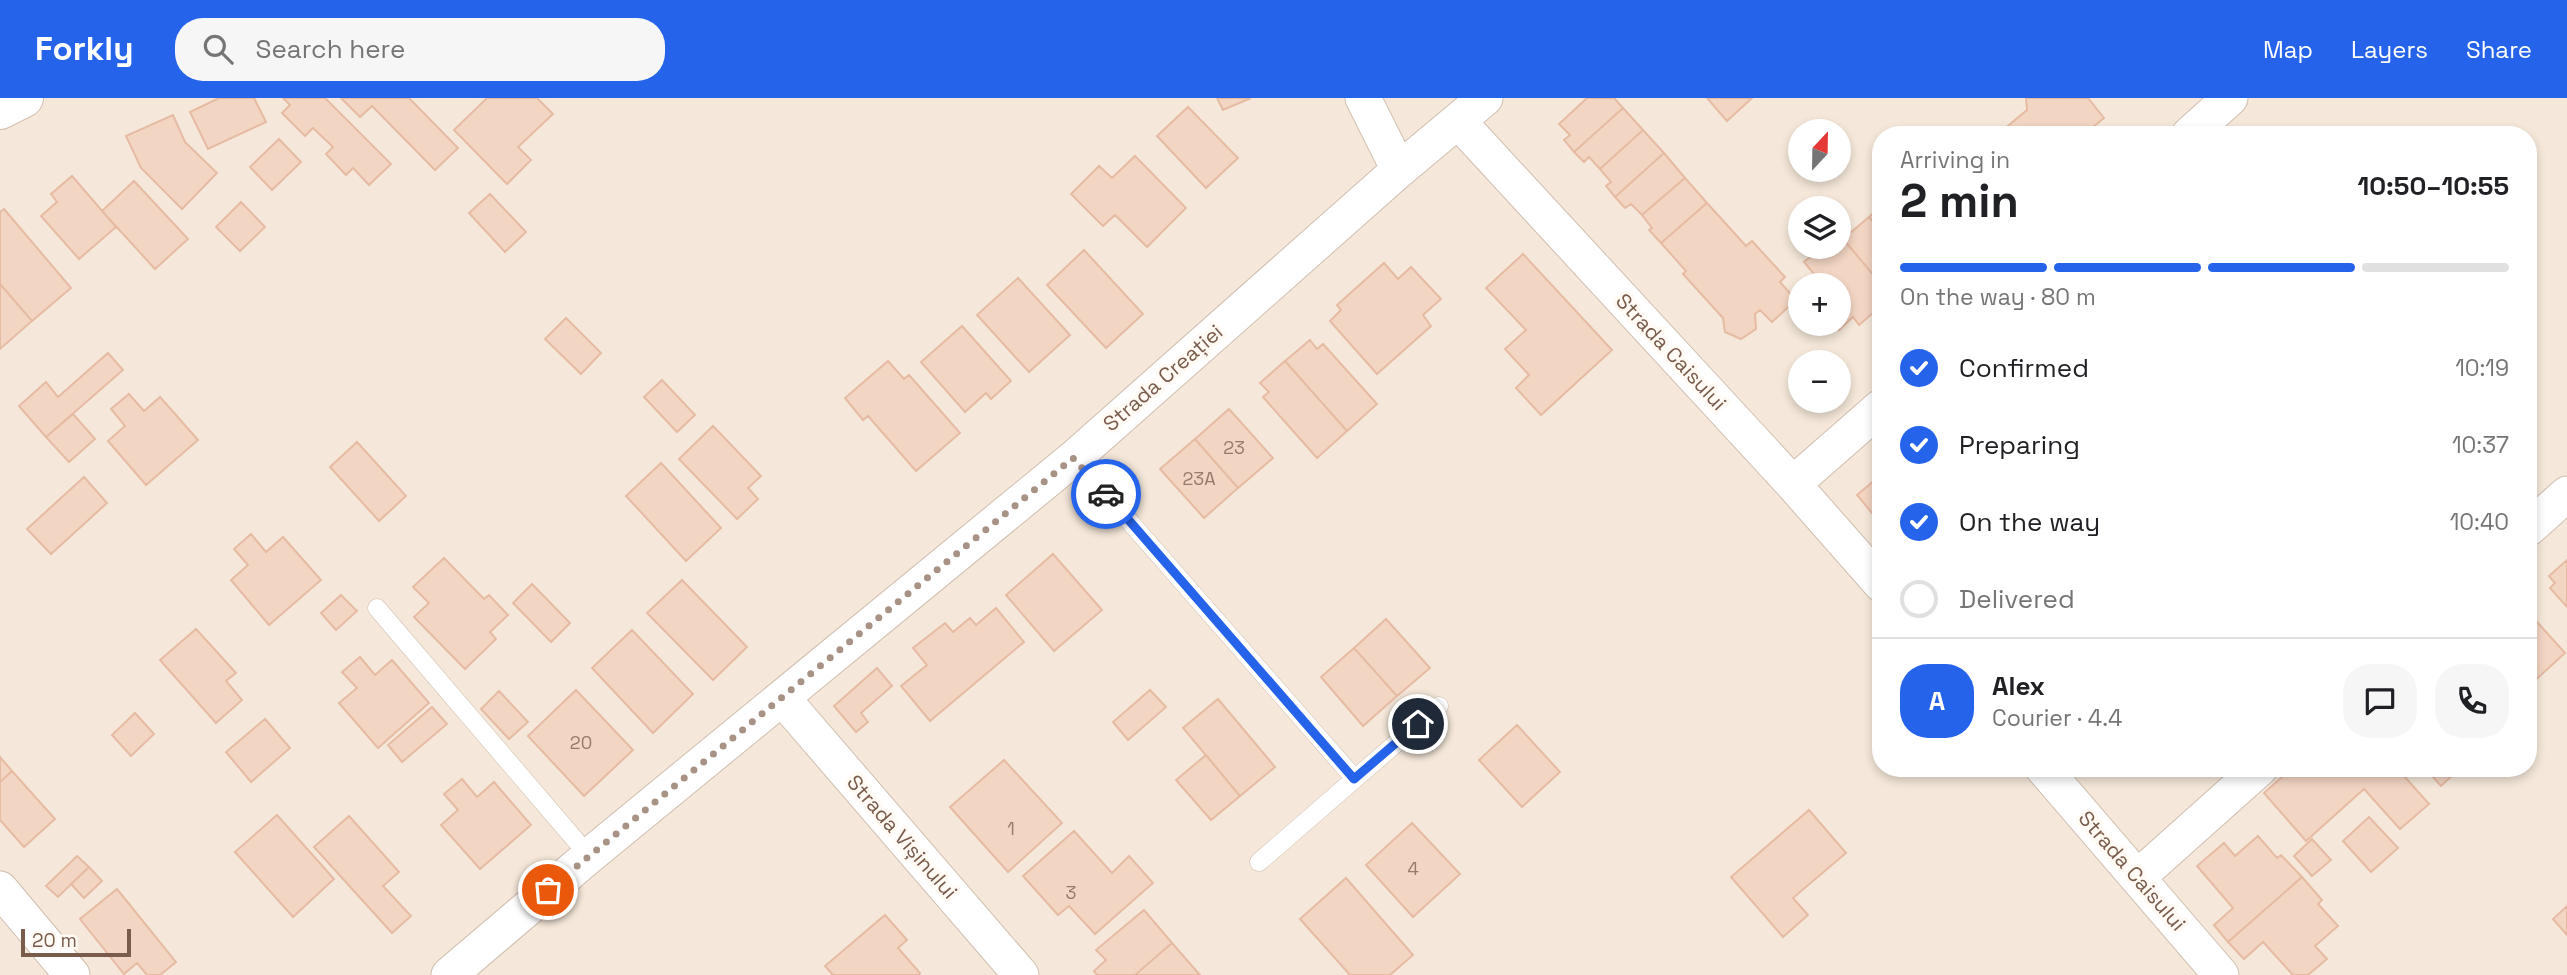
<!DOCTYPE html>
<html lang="en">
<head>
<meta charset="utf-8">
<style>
  body { margin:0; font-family:"Space Grotesk",sans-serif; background:#f6f6f6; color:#202124; height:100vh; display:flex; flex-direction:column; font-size:26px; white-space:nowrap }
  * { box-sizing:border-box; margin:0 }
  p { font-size:23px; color:#757577 }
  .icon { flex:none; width:38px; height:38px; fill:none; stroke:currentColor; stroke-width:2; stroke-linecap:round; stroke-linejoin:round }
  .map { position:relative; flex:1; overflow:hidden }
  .sheet { position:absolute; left:1872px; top:28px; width:665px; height:651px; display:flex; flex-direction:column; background:#fff; border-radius:28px; box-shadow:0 4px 10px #0003 }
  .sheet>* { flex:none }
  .needle { width:46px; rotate:22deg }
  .fabs { position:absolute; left:1788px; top:21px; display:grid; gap:14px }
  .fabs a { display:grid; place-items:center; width:63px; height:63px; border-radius:50%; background:#fff; box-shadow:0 4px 10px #0003; font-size:35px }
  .scale { position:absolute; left:21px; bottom:18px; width:110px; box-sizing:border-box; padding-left:7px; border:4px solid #7a5c4d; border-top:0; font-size:19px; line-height:24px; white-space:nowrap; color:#7a5c4d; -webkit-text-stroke:5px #fffaf3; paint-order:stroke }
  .pin { position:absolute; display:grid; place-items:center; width:60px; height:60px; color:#fff; margin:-30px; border:4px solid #fff; border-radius:50%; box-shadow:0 2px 7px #0007 }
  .courier { position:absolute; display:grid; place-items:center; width:70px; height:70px; margin:-35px; border:5px solid #2563eb; border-radius:50%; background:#fff; color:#222; box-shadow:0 2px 9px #0007 }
  .headline em { font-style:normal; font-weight:800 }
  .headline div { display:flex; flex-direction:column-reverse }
  .headline { display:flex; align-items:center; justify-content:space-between; height:119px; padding:0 28px }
  h1 { font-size:46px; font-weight:800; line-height:52px }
  .bar { display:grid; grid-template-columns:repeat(4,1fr); gap:10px 7px; align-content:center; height:84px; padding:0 28px }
  .bar i { height:9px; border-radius:5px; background:#e0e0e0 }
  .bar .active { background:#2563eb }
  .bar p { grid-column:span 4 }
  .line { display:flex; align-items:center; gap:18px; padding:0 28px; border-top:2px solid #e0e0e0 }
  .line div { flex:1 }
  .round { display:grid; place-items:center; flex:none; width:74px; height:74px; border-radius:28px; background:#f6f6f6 }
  ol { padding:0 28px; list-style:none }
  li { display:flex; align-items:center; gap:21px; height:77px }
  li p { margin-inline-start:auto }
  li .icon { padding:7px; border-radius:50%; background:#2563eb; color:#fff; stroke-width:4 }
  li:last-child { color:#757577 }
  li i { width:38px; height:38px; border:4px solid #e0e0e0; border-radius:50% }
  header { display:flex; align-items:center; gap:42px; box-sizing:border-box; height:98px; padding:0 35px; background:#2563eb; color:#fff }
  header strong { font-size:33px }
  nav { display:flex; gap:38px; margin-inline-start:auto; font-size:24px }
  .search { width:490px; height:63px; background:#f6f6f6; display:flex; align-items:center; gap:18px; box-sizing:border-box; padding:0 24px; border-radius:28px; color:#757577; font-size:26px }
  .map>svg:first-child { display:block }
  .residential { fill:#f5e8da; fill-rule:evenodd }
  .building { fill:#f3d5c3; stroke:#e6bba3; stroke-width:2 }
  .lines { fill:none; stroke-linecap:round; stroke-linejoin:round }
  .service-casing { stroke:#d1beb0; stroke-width:19 }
  .minor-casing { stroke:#d1beb0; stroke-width:37 }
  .tertiary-casing { stroke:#d1beb0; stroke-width:40 }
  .service { stroke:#fff; stroke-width:18 }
  .minor { stroke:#fff; stroke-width:35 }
  .tertiary { stroke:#fff; stroke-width:38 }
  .done { stroke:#a89285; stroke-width:7; stroke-dasharray:0 12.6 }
  .route { stroke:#2563eb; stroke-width:9 }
  .labels { text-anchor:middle; stroke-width:7; stroke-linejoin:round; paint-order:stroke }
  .number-label { font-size:18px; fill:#987a6a }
  .street-label { font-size:21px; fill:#7a5c4d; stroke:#fffaf3 }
</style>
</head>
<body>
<header>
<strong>Forkly</strong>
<div class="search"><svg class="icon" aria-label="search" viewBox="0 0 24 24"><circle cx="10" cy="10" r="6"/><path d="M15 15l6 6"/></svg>Search here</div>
<nav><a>Map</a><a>Layers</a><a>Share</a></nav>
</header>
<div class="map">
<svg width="2567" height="877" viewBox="0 0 2567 877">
  <rect width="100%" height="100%" fill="#fdf6ec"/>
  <path class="residential" d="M0 0H2567V877H0ZM1801 33H1839V72H1801ZM1881 37H2529V670H1881ZM1801 110H1839V149H1801ZM1801 187H1839V226H1801ZM1801 264H1839V303H1801Z"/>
  <path class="building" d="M219 0H254L266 24 208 51 190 14Z
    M283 0H325L391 66 369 87 353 70 346 77 326 56 333 49 313 30 305 38 282 15 290 7Z
    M341 0H409L458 50 435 72 372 8 360 19Z
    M487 0H537L553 16 518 49 531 62 507 86 454 32Z
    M1217 0H1251L1223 12Z
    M1587 0H1614L1623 10 1574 54 1564 42 1570 37 1559 26Z
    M1707 0H1752L1727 23Z
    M2026 0H2088L2104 20 2083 37H2007L2003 32 2027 12Z
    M1188 9 1238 60 1206 90 1157 38Z
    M1623 10 1643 32 1600 71 1589 59 1584 64 1574 54Z
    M173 17 185 44 217 75 182 111 141 70 126 38Z
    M1643 32 1664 55 1615 99 1606 88 1611 84 1600 71Z
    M279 41 301 64 272 92 250 69Z
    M1664 55 1685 80 1642 117 1631 106 1625 110 1615 99Z
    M1135 58 1186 110 1147 149 1115 117 1103 128 1071 96 1099 68 1112 80Z
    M72 78 116 129 79 161 41 118 57 104 51 96Z
    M1685 80 1707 105 1661 145 1649 132 1652 130 1642 117Z
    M134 83 188 141 155 171 102 113Z
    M490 96 526 134 505 154 469 115Z
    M241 104 265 129 240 153 216 129Z
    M1707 105 1746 148 1752 143 1785 179 1780 184 1796 202 1772 224 1760 212 1755 216 1756 231 1741 241 1725 234 1723 220 1683 176 1686 173 1661 145Z
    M1881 108V133L1869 119Z
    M4 111 71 190 32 223 0 186V114Z
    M1869 119 1881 133V186L1843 141Z
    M1839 136 1881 186V208L1859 227 1853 219 1839 232 1833 226H1839V187H1813L1819 182 1804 164 1822 149H1839Z
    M1084 152 1143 216 1106 250 1047 187Z
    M1523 156 1612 252 1541 317 1516 290 1529 277 1505 251 1526 232 1486 190Z
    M1384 165 1398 181 1411 169 1441 201 1423 217 1431 228 1377 276 1330 223 1341 212 1337 207Z
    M1018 180 1070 237 1029 274 977 217Z
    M0 186 32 223 0 251Z
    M566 220 601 255 581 276 545 241Z
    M962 228 1011 283 991 301 986 295 965 314 921 264Z
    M1310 242 1317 251 1323 246 1377 306 1347 333 1285 263Z
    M108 255 123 272 46 339 19 308 46 284 58 299Z
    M888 263 904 281 909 277 960 335 916 373 868 318 863 322 845 300Z
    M1285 263 1347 333 1317 360 1263 299 1269 294 1260 285Z
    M662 282 695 317 677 334 644 299Z
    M129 296 144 313 160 299 198 342 146 387 108 343 125 328 111 311Z
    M1229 311 1273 360 1238 390 1195 341Z
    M73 316 95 341 69 364 46 339Z
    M713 328 761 378 748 390 758 401 737 421 679 361Z
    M1195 341 1238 390 1204 420 1160 371Z
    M357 344 406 398 379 423 330 369Z
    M661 365 721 430 686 463 626 398Z
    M1881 377V426L1857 397Z
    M84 379 107 405 51 456 27 431Z
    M251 436 266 454 283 439 321 482 269 527 231 482 248 467 234 451Z
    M1053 456 1102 512 1054 553 1006 497Z
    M444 460 484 501 489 497 508 517 490 534 496 541 465 571 414 519 429 505 413 489Z
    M2567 462V509L2550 490 2555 485 2549 478Z
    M682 482 747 549 713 582 647 515Z
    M532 486 570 525 551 544 513 505Z
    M341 497 357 513 336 532 321 515Z
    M996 510 1024 544 930 623 901 588 927 567 913 550 945 525 953 534 970 520 976 527Z
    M2529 515 2565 555 2529 588Z
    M1386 521 1430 570 1397 598 1354 550Z
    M196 531 236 575 226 583 242 602 216 625 160 562Z
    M632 532 693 596 653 635 592 570Z
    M1354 550 1397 598 1363 628 1321 579Z
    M360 559 375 577 392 562 429 605 378 650 339 605 357 590 342 574Z
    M877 570 892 588 861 615 868 624 856 634 834 608Z
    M576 592 633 652 584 698 528 638Z
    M1150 592 1166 609 1128 642 1113 624Z
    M499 593 528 624 509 641 481 611Z
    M1218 601 1275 669 1240 698 1183 630Z
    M432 609 447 626 402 664 388 647Z
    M135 615 154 636 131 658 112 637Z
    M265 621 290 650 251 684 226 654Z
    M1517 627 1560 674 1522 709 1479 662Z
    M1206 657 1240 698 1211 722 1176 682Z
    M0 659 12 673 0 684Z
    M1004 662 1062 725 1008 774 950 709Z
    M2292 670H2397L2429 706 2400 731 2364 691 2306 743 2264 695Z
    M2425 670H2460L2441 688Z
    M12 673 55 721 24 749 0 722V684Z
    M462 681 477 699 494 684 531 727 480 771 441 727 458 712 444 696Z
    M1809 712 1846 755 1793 800 1808 817 1783 839 1731 779Z
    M277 717 334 781 293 819 235 754Z
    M349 718 399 774 383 788 411 818 392 835 314 749Z
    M2369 719 2398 750 2371 774 2343 743Z
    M1412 725 1460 776 1413 819 1366 767Z
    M1074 733 1112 775 1129 758 1153 785 1095 836 1069 808 1058 817 1023 778Z
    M2258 738 2277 760 2281 757 2302 779 2228 844 2214 827 2233 810 2197 768 2224 745 2235 758Z
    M2312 741 2331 762 2312 778 2294 758Z
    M77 758 89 769 58 799 46 788Z
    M89 769 102 783 84 800 71 786Z
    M2302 779 2322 802 2318 806 2338 828 2315 848 2327 861 2308 877H2293L2263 844 2244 861 2228 844Z
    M1346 780 1413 857 1390 877H1350L1300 821Z
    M117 791 176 864 160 877H147L137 865 124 876 80 821Z
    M2567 808V837L2553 821Z
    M1144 812 1172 845 1135 877H1097L1094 873 1106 862 1096 852Z
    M885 817 907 842 898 850 920 875 918 877H833L825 868Z
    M1172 845 1200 877H1135Z"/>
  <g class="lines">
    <g class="service-casing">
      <path id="service" d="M1074 360 1355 681
        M377 510 589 758
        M1259 764 1439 608"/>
    </g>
    <g class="minor-casing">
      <path id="minor" d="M1363 0 1399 72
        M1458 23 1793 386 1881 486
        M2189 37 2230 0
        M1793 386 1881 309
        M2529 430 2567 396
        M783 601 1021 877
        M2043 670 2221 877
        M2138 779 2260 670
        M0 791 72 877
        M449 877 589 758 1074 360 1399 72 1485 0"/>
    </g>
    <g class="tertiary-casing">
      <path id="tertiary" d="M0 12 24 0"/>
    </g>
    <use href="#service" class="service"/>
    <use href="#minor" class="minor"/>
    <use href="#tertiary" class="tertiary"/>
  </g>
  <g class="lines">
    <path class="done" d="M548 792 1073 360 1106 396"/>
    <path class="route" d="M1106 396 1354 681 1418 626"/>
  </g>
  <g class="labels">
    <g class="number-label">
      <text x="1234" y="356">23</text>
      <text x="1199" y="387">23A</text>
      <text x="581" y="651">20</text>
      <text x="1011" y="737">1</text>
      <text x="1413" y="777">4</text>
      <text x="1071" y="801">3</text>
    </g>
    <g class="street-label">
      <text transform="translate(1671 254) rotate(47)" y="7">Strada Caisului</text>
      <text transform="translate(1163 280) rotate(-41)" y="7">Strada Creației</text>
      <text transform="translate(902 739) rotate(49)" y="7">Strada Vișinului</text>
      <text transform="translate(2132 773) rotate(49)" y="7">Strada Caisului</text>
    </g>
  </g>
</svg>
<div class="fabs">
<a><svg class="needle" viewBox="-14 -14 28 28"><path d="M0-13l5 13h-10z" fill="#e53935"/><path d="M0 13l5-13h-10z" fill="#757577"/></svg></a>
<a><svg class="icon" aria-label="layers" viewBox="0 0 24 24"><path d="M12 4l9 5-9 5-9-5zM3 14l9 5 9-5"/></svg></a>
<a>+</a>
<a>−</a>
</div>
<div class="scale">20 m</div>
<div class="pin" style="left:548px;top:792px;background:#ea580c"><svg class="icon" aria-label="bag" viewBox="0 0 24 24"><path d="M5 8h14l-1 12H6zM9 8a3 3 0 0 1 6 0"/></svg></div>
<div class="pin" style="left:1418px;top:626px;background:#1f2937"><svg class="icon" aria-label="home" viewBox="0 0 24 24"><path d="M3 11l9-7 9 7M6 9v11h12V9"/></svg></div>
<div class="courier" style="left:1106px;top:396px"><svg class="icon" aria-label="car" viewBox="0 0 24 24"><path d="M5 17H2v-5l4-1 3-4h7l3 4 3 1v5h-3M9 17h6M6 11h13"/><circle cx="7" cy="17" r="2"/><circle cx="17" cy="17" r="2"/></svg></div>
<section class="sheet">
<div class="headline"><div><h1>2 min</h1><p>Arriving in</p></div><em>10:50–10:55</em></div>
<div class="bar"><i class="active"></i><i class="active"></i><i class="active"></i><i></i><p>On the way · 80 m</p></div>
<ol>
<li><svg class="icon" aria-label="check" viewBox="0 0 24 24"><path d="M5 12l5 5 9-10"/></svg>Confirmed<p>10:19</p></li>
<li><svg class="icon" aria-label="check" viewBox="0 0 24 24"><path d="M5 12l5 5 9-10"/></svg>Preparing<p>10:37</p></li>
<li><svg class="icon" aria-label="check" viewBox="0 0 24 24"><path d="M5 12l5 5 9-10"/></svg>On the way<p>10:40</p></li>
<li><i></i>Delivered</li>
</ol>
<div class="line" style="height:126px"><b class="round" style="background:#2563eb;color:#fff">A</b><div><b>Alex</b><p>Courier · 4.4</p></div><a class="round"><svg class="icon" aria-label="chat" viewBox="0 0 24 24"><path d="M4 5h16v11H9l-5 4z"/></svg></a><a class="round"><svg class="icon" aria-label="phone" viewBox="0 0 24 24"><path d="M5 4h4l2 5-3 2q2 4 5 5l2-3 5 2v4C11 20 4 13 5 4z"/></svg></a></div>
</section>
</div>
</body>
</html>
